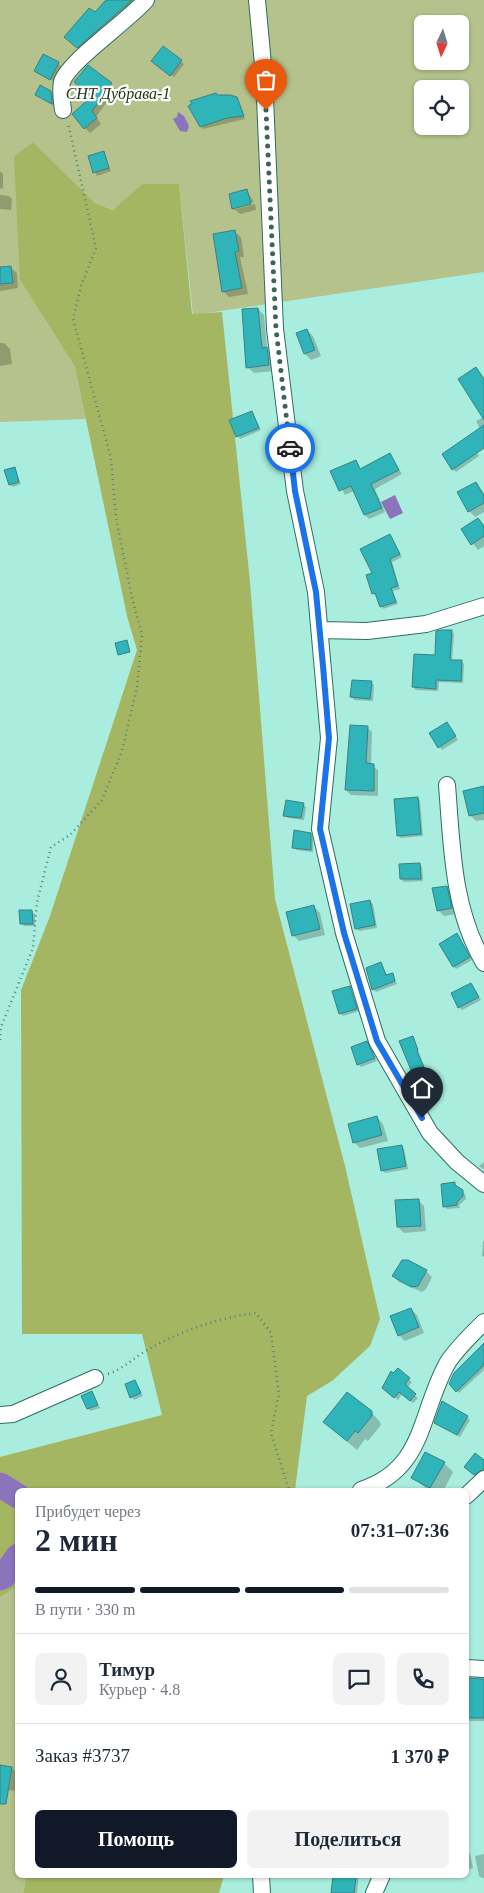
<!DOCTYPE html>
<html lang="ru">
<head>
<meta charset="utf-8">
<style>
  body { margin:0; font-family:Georgia,serif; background:#f2f2f3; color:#1f2937; height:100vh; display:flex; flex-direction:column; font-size:19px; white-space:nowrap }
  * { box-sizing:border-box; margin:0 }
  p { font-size:16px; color:#747a83 }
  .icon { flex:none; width:28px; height:28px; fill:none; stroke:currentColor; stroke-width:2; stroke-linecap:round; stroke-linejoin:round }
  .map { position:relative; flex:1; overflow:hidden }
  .drawer { position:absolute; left:15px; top:1488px; width:454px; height:390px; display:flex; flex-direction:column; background:#fff; border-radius:8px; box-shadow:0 1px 4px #0004 }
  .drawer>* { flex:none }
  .needle { width:32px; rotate:184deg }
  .controls { position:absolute; left:414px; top:15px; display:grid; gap:10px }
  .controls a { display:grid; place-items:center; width:55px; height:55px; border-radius:8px; background:#fff; box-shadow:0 1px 4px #0004; font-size:25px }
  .pin { position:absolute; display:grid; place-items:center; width:42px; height:42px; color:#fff; margin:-51px -21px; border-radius:50% 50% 50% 0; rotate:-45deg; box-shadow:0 0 5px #0007 }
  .pin .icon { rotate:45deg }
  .courier { position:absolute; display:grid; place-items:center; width:50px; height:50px; margin:-25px; border:4px solid #1a73e8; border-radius:50%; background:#fff; color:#222; box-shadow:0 1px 6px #0007 }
  .overview em { font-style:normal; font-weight:700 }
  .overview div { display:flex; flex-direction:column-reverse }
  .overview { display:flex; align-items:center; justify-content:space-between; height:85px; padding:0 20px }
  h1 { font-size:32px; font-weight:700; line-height:38px }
  .bar { display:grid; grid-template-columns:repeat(4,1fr); gap:8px 5px; align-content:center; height:60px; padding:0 20px }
  .bar i { height:6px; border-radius:4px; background:#e0e1e3 }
  .bar .on { background:#111827 }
  .bar p { grid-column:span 4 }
  .line { display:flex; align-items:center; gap:12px; padding:0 20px; border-top:1px solid #e0e1e3 }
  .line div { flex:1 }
  .round { display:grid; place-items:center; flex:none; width:52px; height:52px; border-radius:8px; background:#f2f2f3 }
  .action { display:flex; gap:10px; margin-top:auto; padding:10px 20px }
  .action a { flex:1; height:58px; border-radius:8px; background:#111827; color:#fff; font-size:20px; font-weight:700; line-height:58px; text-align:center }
  .action a+a { background:#f2f2f3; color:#1f2937 }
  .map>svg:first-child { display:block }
  .green { fill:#b5c28b; fill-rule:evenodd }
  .forest { fill:#a5b663 }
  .water { fill:#8c74bc }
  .shadow { fill:#0003 }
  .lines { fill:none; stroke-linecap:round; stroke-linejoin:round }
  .river { stroke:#8c74bc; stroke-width:25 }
  .building { fill:#2eb4b9; stroke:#398285 }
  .minor-casing { stroke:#2b6f62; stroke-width:18 }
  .path { stroke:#518176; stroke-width:2.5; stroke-dasharray:1 4; stroke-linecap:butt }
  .minor { stroke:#fff; stroke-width:16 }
  .done { stroke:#3b645c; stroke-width:5; stroke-dasharray:0 9 }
  .route { stroke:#1a73e8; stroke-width:6 }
  .labels { text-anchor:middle; stroke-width:4.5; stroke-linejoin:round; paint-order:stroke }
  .park-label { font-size:16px; font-style:italic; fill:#2c330f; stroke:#f9fffd }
</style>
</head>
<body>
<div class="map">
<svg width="484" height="1893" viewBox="0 0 484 1893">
  <rect width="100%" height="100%" fill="#a8eddd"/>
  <path class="green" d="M0 0H484V272L193 315 179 184H142L114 210 95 203 33 142 20 280 75 367 86 419 0 422ZM422 24H460V61H422ZM422 89H460V126H422Z
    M17 1587 18 1875H27L23 1893H0V1597Z"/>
  <path class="forest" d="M33 142 95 203 113 210 142 184H179L192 314 222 312 250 582 275 899 345 1166 380 1319 370 1346 332 1381 307 1396 295 1490H18L17 1587 0 1597V1457L162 1415 142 1334H22L21 990 50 916 137 650 127 616 75 367 20 280 14 157Z
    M27 1875H224L219 1893H23Z"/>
  <path class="water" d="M178 112 184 116 189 126 187 132 180 131 173 119 177 117Z
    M395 495 403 513 390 519 381 502Z"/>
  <path class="shadow" d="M107 0H137L81 50 68 40Z
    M163 47 184 64 174 77 155 64Z
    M58 63 61 66 53 81 35 70Z
    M88 67 116 89 96 117 101 124 90 133 85 128 94 96Z
    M50 92 53 95 54 106 36 95Z
    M216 94 219 97 236 98 245 119 203 129 201 126Z
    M103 153 111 171 97 176 90 157Z
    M0 171 3 174V189L0 188Z
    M247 191 254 202 236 206V209L255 204 256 210 240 214 233 208Z
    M0 195 9 196 12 199 11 210 0 209Z
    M234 231 241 237 244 257H240L248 294 229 297 223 291Z
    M10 267 17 273 18 288 0 291V268Z
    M258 309 264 315 267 348 273 354 275 371 254 373 247 367Z
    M307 330 313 336 321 356 311 360 305 354Z
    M0 343H4L10 349 12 364 0 366Z
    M484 380V446L476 451 479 456 456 472 453 469 480 429 476 421 484 417Z
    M252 412 261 430 240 439 238 436Z
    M390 455 402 474 375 489 385 512 369 519 365 515 354 491 345 495 332 471 355 461 361 469Z
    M14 468 21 484 13 487 10 484Z
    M476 483 484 493V512L475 517 469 511Z
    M478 519 484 525V546L478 550 463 530Z
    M390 536 402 557 392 562 400 589 393 591 398 604 383 609 377 596 373 594 367 575 373 573Z
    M452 632 454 634 452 661H461L464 664 463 683 439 682 438 691 416 690 413 687Z
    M371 682 374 685 373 701 354 700 352 697Z
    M449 726 458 740 442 750 430 734Z
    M367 727 372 732 371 765 378 770V796L351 795 346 790Z
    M484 787V820L476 821 470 815Z
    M418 798 420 801 423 836 401 838 398 835Z
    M303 804 306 807 304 820 288 818 285 815Z
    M310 834 313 837V852L296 850 294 847Z
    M420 864 422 867 423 881 404 882 401 879Z
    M447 887 453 893 457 914 444 916 438 910Z
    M370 901 373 904 377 928 359 931 356 928Z
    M314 907 320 913 325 935 299 941 293 935Z
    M32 912 35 914V926H24L21 923Z
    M457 934 472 960 456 969 454 967Z
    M381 964 387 976 392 974 397 984 376 992 373 989Z
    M471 984 481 1000 462 1010 459 1007Z
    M349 987 359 1011 343 1016 340 1013Z
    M413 1038 432 1085 422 1089 401 1042Z
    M369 1045 377 1061 361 1067 358 1064Z
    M377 1117 383 1124 388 1141 360 1148 354 1142Z
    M402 1146 404 1149 408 1169 385 1173 383 1171Z
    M484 1162V1170L479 1166Z
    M454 1183 465 1194 466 1199 459 1205 460 1208 447 1209 444 1206Z
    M418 1200 424 1206 426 1231 404 1233 398 1227Z
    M483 1241H484V1257L482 1256Z
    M426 1271 432 1277 426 1289 422 1292 399 1282 393 1276Z
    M411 1309 417 1315 424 1333 405 1341 399 1335Z
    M484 1354V1370L459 1393 450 1383Z
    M398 1370 412 1382 407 1388 418 1398 413 1403 402 1394 398 1400 386 1390Z
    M135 1381 143 1396 134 1400 132 1397Z
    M92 1392 100 1408 90 1411 82 1396Z
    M371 1412 380 1422 381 1425 368 1441 365 1439 357 1450 324 1422Z
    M467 1417 470 1420 460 1437 439 1425Z
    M444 1463 453 1472 444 1490H428L413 1478Z
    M466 1678 484 1679V1721H466Z
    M0 1766 12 1768 18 1774 15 1791 0 1789Z
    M466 1851 470 1854 473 1868 466 1870Z
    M484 1854V1878H482L479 1876 475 1856Z
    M335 1875H359L357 1893H333Z"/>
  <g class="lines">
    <path class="river" d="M0 1485 18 1496
      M0 1578 3 1577 18 1556"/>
  </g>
  <path class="building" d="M106 0H132L77 48 64 37 89 8 95 12Z
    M163 46 182 60 170 76 151 61Z
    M43 54 59 62 50 80 34 71Z
    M88 65 112 83 92 111 97 118 84 129 72 114 92 96 74 82Z
    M40 85 51 91 52 104 35 95Z
    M216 93 217 95H230L237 97 244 116 227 118 200 127 188 106 192 104 190 101Z
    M104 151 109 168 93 173 88 156Z
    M247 189 251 204 232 209 229 194Z
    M235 230 239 251 235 252 242 288 222 292 213 234Z
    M11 266 13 283 0 284V267Z
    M258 308 262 348 267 347 269 365 246 368 242 309Z
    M307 329 315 350 304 354 296 333Z
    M476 367 484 379V420L458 379Z
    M252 411 259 428 236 437 229 420Z
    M484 425V448L452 470 442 454Z
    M390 453 399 470 371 484 382 508 364 515 351 486 339 491 330 471 356 460 360 469Z
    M15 467 19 482 9 485 4 470Z
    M476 482 484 496V503L468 512 457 492Z
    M478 518 484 526V536L471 545 461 529Z
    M390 534 400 554 390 559 398 586 391 588 396 602 380 607 375 593 372 594 366 575 372 573 360 549Z
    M441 630H452L450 660H462L461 681 436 680V689L412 687 414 654 435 655 436 631Z
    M127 640 130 652 118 655 115 643Z
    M352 680 372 681 370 699 350 697Z
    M447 722 456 736 438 748 429 733Z
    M350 725 368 726 366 763 374 764V791L345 790Z
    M484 786V813L469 816 463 791Z
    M418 797 421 834 397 836 394 799Z
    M286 800 304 803 301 818 283 816Z
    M294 830 311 833V850L292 848Z
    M420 863 421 879H400L399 864Z
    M447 886 452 908 437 911 432 888Z
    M370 900 375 925 355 929 350 904Z
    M314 905 320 929 292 936 286 912Z
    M19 910H32L33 924H20Z
    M457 933 470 957 453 967 439 944Z
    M381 962 386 975 393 973 395 981 372 990 366 968Z
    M471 983 479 997 458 1008 451 993Z
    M350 986 357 1009 339 1014 332 991Z
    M413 1036 418 1050 417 1051 430 1082 418 1087 399 1041Z
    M367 1041 375 1058 357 1065 351 1047Z
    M377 1116 382 1135 353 1143 348 1124Z
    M402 1145 406 1166 381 1171 377 1149Z
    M455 1182V1185L463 1190V1196L457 1202V1205L443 1207 441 1184Z
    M419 1199 421 1226 397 1227 395 1200Z
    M402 1260H408L427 1270 418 1286 411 1287 392 1276Z
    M411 1308 419 1327 398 1336 390 1316Z
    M484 1343V1365L456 1392 449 1384 454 1373Z
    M398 1368 410 1378 405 1384 416 1394 410 1401 399 1392 394 1398 382 1388 391 1371 393 1373Z
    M135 1380 141 1393 130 1398 125 1384Z
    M92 1391 98 1405 87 1409 81 1396Z
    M347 1392 372 1411V1416L358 1433 355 1431 347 1441 323 1422Z
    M442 1401 468 1416 457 1435 434 1423Z
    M425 1452 445 1462 430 1488 411 1478Z
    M475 1453 484 1460V1469L474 1475 464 1467Z
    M466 1678 484 1679V1718H466Z
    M0 1765 12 1767 6 1804H0Z
    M333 1875 356 1876 354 1893H331Z"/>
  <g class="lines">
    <g class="minor-casing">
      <path id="minor" d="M257 0 264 75 275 329 295 491 316 592 329 738 320 829 344 933 377 1041 430 1133 457 1162 484 1184
        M63 110C62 101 60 91 62 82 69 61 128 21 146 0
        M320 630 367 631 426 624 484 606
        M447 785C452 846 452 908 484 963
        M0 1415 13 1414 95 1378
        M361 1490C426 1469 419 1413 448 1362 458 1347 471 1335 484 1322
        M466 1496 484 1479
        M466 1668 484 1669
        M261 1875 262 1893
        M374 1893 382 1875"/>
    </g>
    <path class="path" d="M0 1040 1 1027 33 948 37 902 51 847 70 835 102 800 122 751 137 687 142 635 133 602 116 518 111 458 73 319 81 286 96 248 68 123
      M108 1374C123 1369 131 1360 144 1352 177 1332 217 1318 256 1313L271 1333 279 1394 271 1433 289 1490"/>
    <use href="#minor" class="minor"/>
  </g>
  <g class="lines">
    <path class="done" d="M266 110 276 329 290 448"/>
    <path class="route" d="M290 448 295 491 316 592 323 666 329 738 320 829 344 933 377 1041 422 1118"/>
  </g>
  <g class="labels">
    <g class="park-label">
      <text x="118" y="99">СНТ Дубрава-1</text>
    </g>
  </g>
</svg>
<div class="controls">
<a><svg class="needle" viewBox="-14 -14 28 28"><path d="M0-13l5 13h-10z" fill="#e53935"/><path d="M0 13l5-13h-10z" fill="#747a83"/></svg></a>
<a><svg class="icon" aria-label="locate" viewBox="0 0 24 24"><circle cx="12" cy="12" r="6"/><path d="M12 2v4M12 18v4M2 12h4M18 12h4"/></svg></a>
</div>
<div class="pin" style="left:266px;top:110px;background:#ea580c"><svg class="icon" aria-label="bag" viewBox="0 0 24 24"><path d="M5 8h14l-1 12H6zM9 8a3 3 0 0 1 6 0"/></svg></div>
<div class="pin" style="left:422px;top:1118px;background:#1f2937"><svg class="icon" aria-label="home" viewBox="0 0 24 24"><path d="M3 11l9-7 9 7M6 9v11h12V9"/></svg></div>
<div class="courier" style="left:290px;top:448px"><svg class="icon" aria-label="car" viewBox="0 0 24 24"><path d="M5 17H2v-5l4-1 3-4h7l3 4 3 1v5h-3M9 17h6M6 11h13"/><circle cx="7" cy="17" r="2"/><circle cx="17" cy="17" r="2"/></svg></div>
<section class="drawer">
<div class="overview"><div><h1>2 мин</h1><p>Прибудет через</p></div><em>07:31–07:36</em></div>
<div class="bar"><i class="on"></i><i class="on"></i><i class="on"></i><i></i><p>В пути · 330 m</p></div>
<div class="line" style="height:90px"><a class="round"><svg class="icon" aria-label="person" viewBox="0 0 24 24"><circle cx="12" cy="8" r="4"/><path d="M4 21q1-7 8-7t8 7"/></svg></a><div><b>Тимур</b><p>Курьер · 4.8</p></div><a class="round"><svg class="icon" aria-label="chat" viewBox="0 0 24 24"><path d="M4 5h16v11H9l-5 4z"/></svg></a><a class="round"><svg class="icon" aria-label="phone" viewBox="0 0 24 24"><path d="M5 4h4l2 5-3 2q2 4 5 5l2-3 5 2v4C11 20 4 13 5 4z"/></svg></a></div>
<div class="line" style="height:65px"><div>Заказ #3737</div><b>1 370 ₽</b></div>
<div class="action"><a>Помощь</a><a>Поделиться</a></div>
</section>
</div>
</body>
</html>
